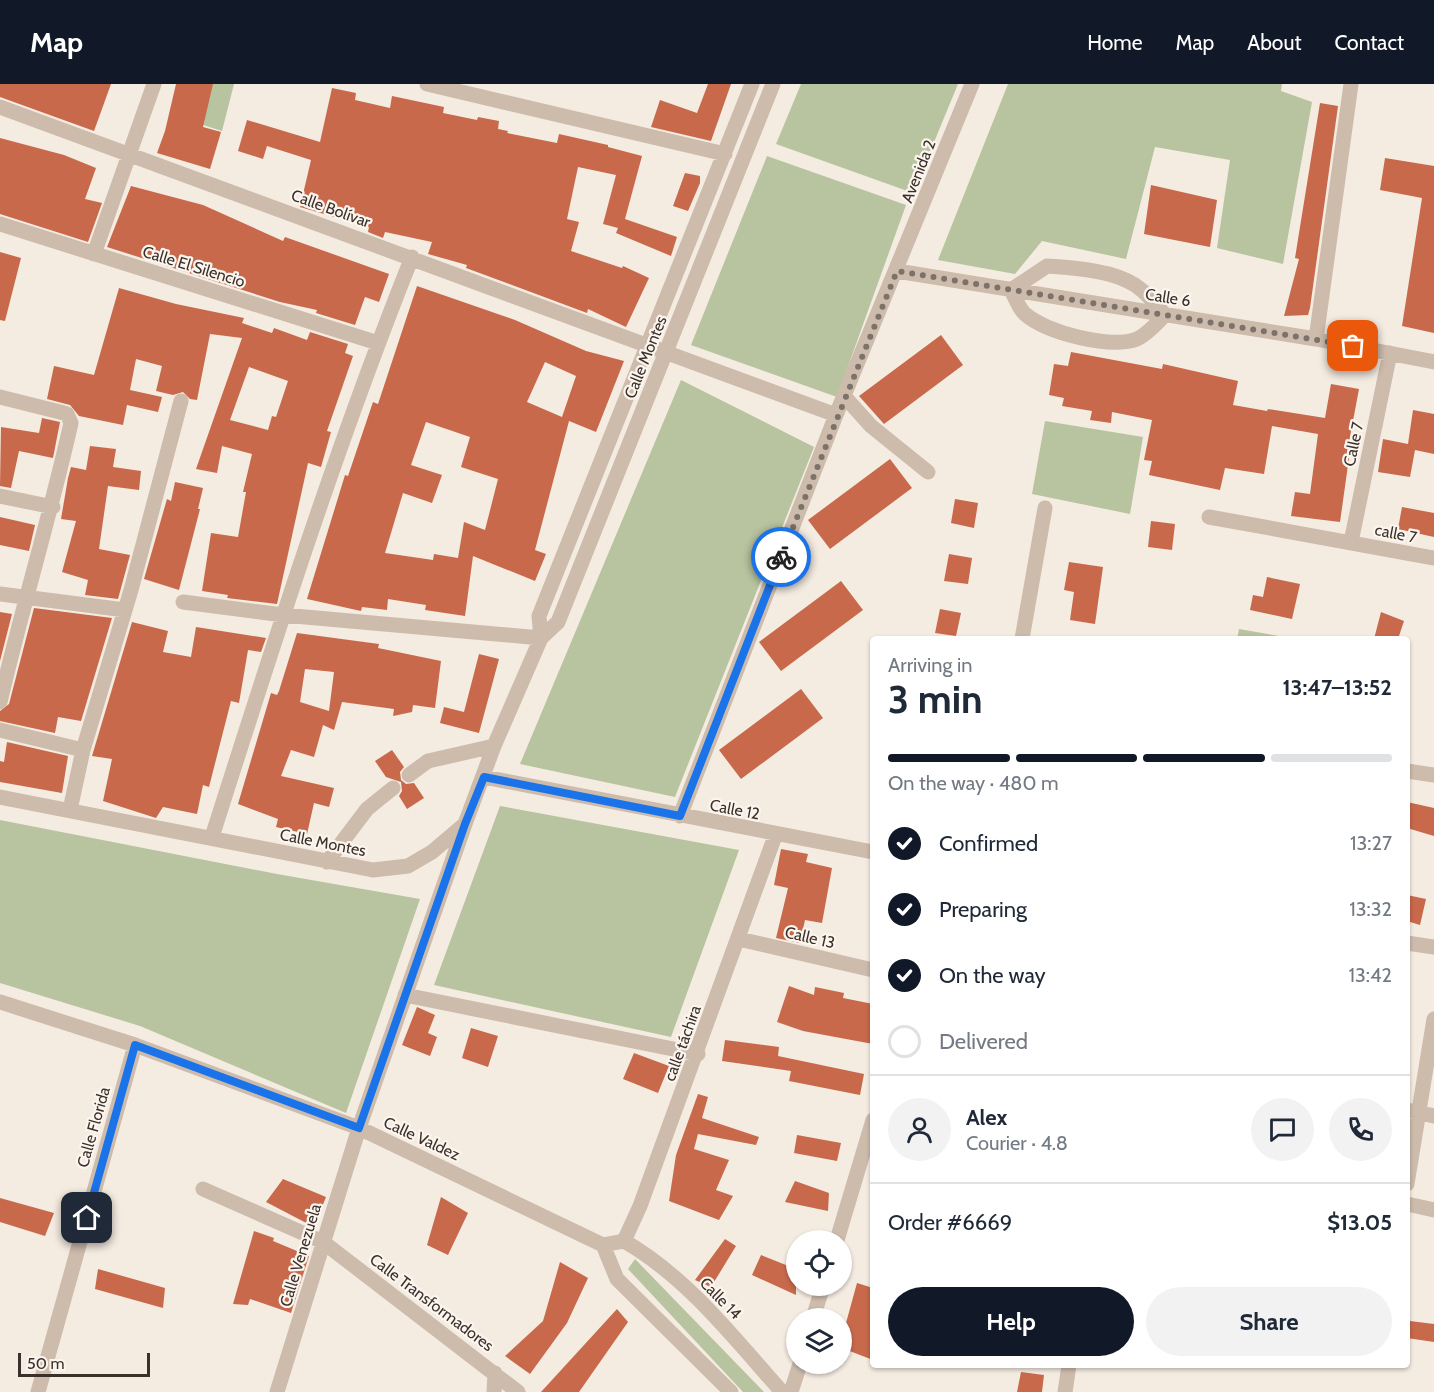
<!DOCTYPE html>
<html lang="en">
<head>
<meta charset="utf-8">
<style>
  body { margin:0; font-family:Cabin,sans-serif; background:#f2f2f3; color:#1f2937; height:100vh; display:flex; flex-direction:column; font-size:22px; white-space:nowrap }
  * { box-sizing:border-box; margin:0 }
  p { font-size:20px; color:#747a83 }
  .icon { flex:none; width:33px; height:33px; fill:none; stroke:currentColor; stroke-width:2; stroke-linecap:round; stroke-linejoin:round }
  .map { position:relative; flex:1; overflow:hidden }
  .side { position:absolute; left:870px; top:552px; width:540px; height:732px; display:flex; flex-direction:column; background:#fff; border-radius:6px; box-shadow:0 2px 4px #0004 }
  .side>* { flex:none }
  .tools { position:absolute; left:786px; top:1146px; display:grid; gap:12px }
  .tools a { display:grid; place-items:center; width:66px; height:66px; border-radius:50%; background:#fff; box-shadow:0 2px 4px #0004; font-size:30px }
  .scale { position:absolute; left:18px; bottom:15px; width:132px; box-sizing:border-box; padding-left:6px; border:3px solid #3b302b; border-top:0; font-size:16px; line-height:21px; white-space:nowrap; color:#3b302b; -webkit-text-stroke:4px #fbf5ee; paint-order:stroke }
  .pin { position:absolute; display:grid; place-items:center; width:51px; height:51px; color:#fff; margin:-26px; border-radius:12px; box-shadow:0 3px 9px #0006 }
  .courier { position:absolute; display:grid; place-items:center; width:60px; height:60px; margin:-30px; border:4px solid #1a73e8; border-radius:50%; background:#fff; color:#222; box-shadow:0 2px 8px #0007 }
  .overview em { font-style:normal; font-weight:800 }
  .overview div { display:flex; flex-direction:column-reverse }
  .overview { display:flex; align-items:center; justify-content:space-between; height:102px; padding:0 18px }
  h1 { font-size:39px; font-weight:800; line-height:45px }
  .bar { display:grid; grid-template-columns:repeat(4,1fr); gap:9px 6px; align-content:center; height:72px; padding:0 18px }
  .bar i { height:8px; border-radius:4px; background:#e0e1e3 }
  .bar .selected { background:#111827 }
  .bar p { grid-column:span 4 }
  .line { display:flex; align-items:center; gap:15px; padding:0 18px; border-top:2px solid #e0e1e3 }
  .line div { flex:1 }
  .round { display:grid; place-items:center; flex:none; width:63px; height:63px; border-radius:32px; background:#f2f2f3 }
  ol { padding:0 18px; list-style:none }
  li { display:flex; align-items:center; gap:18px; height:66px }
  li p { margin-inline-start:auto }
  li .icon { padding:6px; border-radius:50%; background:#111827; color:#fff; stroke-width:4 }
  li:last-child { color:#747a83 }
  li i { width:33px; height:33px; border:3px solid #e0e1e3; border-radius:50% }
  .primary-button { display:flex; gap:12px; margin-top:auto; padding:12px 18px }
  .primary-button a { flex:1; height:69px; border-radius:36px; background:#111827; color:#fff; font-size:24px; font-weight:800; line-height:69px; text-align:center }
  .primary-button a+a { background:#f2f2f3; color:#1f2937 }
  header { display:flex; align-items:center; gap:36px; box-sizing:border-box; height:84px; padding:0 30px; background:#111827; color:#fff }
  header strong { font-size:28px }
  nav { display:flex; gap:33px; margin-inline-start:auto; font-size:21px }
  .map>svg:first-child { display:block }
  .green { fill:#b8c4a0 }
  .building { fill:#c8694b; fill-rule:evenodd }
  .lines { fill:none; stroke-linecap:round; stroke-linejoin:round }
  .minor { stroke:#cdbbac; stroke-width:15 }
  .done { stroke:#7c716b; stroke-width:6; stroke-dasharray:0 10.8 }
  .route { stroke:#1a73e8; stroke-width:8 }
  .labels { text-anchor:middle; stroke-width:4.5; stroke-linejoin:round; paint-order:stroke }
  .street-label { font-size:16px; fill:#3b302b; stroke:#fbf5ee }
</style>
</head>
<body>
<header>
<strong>Map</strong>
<nav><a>Home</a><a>Map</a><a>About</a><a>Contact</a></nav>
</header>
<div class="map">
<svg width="1434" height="1308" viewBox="0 0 1434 1308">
  <rect width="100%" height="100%" fill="#f4ebe1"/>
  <path class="green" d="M184 0H234L222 47 175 32Z
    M801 0H958L913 109 776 60Z
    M1008 0H1282L1281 7 1312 18 1283 180 1217 164 1230 76 1155 63 1126 175 1042 157 1015 190 938 176Z
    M767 72 906 121 837 313 691 261Z
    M681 296 814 363 675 713 520 680Z
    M1045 337 1143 353 1130 430 1032 410Z
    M1239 545 1296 555H1237Z
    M500 722 739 766 671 953 434 901Z
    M0 736 277 790 420 815 346 1029 140 942 0 899Z
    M635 1175 764 1308H743L628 1185Z"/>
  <path class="building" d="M0 0H111L94 47 0 13Z
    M176 0H213L203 43 221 48 210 85 157 69 165 47Z
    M708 0H731L711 57 651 43 660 16 697 29Z
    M332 4 356 9 355 16 390 24 392 12 444 23 443 29 477 36 478 33 499 37 498 45 508 47 507 49 557 59 559 50 608 61V63L642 72 625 135 677 153 671 172 616 149 618 144 603 140 616 91 578 83 567 135 579 138 571 167 622 184 623 182 649 194 626 243 588 225 587 229 466 184 467 181 428 170 432 158 385 148 383 154 368 148 369 143 300 123 311 76 267 62 263 75 238 67 247 36 320 58Z
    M1320 19 1338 22 1310 224 1308 231 1284 232 1299 175 1295 174Z
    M0 54 64 71 96 84 85 115 102 119 88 158 0 130Z
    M1385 74 1434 82V249L1402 242 1422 114 1380 106Z
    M685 89 700 92V99L688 127 673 122Z
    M1151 101 1217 116 1210 163 1144 150Z
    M131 102 203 121 283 157 285 153 389 190 379 218 365 213 355 241 316 229 317 226 280 218 107 163Z
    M0 168 21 174 5 237 0 236Z
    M417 202 515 236 586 267 624 277 596 348 569 337 535 466 546 470 535 497 473 472 465 532 425 526 426 521 388 515 387 526 362 523 361 527 307 515 345 391 348 392 373 318 378 320ZM545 278 576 292 562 333 527 318ZM426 338 470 353 461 383 498 395 485 446 464 438 458 474 434 470 433 476 385 469 403 409 432 419 442 391 411 381Z
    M119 204 176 220 244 234 242 239 272 249 274 244 307 256 310 248 348 260 345 269 353 272 327 347 331 348 321 383 308 379 277 520 227 514 228 511 202 507 211 449 238 453 246 408H243L252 370 222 362 217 389 196 385 242 254 210 250 197 316 190 315 183 308 173 311 156 307 162 282 136 275 130 306 162 313 158 328 127 321 123 341 79 332 70 321 47 315 54 282 94 291ZM249 283 288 297 276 333 272 332 268 346 230 336Z
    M941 251 963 281 884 340 859 312Z
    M1071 268 1162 285 1163 280 1238 297 1233 321 1267 327 1268 325 1325 334 1331 300 1359 305 1346 374H1349L1340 438 1291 432 1295 408 1310 410 1318 350 1272 342 1264 390 1225 384 1220 406 1149 391 1152 377 1144 376 1152 336 1112 328 1111 339 1090 336 1092 327 1062 322 1064 314 1049 311 1054 280 1068 282Z
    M1413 326 1434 330V370L1415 366 1410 393 1378 388 1383 355 1408 360Z
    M42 334 60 338 53 374 19 367 11 404 0 402 1 343 39 349Z
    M90 362 116 365 113 383 141 387 139 406 108 402 99 465 130 471 118 515 85 511 88 496 62 488 76 437 61 435 68 394 71 383 86 386Z
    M890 375 912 404 830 465 808 436Z
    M175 398 203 404 198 425H200L179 506 144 495 167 415 171 417Z
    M955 415 978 419 974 444 951 439Z
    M1402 423 1434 429V453L1398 445Z
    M0 433 35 441 29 467 0 461Z
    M1151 437 1175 440 1172 466 1148 463Z
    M949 470 972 474 968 500 944 497Z
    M1069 478 1103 483 1095 540 1070 536 1074 508 1064 506Z
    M1267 493 1300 500 1292 535 1250 526 1253 511 1263 513Z
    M841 497 863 526 781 587 759 558Z
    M34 524 112 534 81 637 58 633 55 649 0 637V627L9 620Z
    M940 525 961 529 956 552 935 549Z
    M0 528 12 530 0 577Z
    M1381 528 1404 537 1398 555H1374Z
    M132 538 168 547 163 568 191 573 196 543 266 554 261 568 248 566 239 619 231 617 209 703 203 701 197 730 163 723 156 734 103 717 112 675 92 672Z
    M297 549 379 560 378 564 441 577 435 624 413 621 412 628 393 632 394 625 342 618 334 646 323 641 314 673 291 666 281 692 334 704 329 723 314 719 307 750 276 743 278 735 238 720 271 609 277 611 279 607ZM305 585 334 588 329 627 300 618Z
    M479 570 499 575 479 649 440 639 444 623 464 628Z
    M801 605 823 634 741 695 719 666Z
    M7 658 68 672 62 709 0 698V677L4 678Z
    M392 666 404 683 400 688 401 696 406 700 414 699 424 714 407 725 399 712 402 707 401 698 386 693 375 677Z
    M1407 718 1434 724V752L1407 744Z
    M781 765 808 770 806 778 832 784 822 839 805 836 800 859 776 854 788 804 774 801Z
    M1407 811 1426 815 1420 841 1407 837Z
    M789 902 814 911 815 903 844 909 843 914 873 920V960L803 947 777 938Z
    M417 923 435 931 428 949 437 953 430 972 402 961Z
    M471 944 498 952 488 983 462 974Z
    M725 956 779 963 778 972 864 990 860 1011 789 997 791 987 722 977Z
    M634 969 669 982 658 1009 623 995Z
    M698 1010 708 1013 702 1034 759 1053 756 1061 698 1050 694 1065 729 1076 716 1106 733 1112 719 1136 669 1117 676 1071Z
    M797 1051 841 1059 837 1077 794 1069Z
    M283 1095 326 1113 314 1143 266 1118Z
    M795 1097 829 1109 828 1127 785 1118Z
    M441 1113 468 1129 448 1171 427 1161Z
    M0 1114 54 1129 45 1152 0 1138Z
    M254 1147 274 1154 273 1157 309 1172 291 1229 250 1215 248 1221 233 1220Z
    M725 1155 736 1162 711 1203 695 1196Z
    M761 1171 796 1185V1211L752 1191Z
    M560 1178 588 1194 567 1239 530 1290 505 1272 543 1237Z
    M98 1185 165 1204 163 1224 95 1205Z
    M857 1199 873 1204V1276L842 1264V1237L846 1239Z
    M617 1225 628 1238 579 1308H541Z
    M1410 1237 1434 1240V1258L1407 1254Z
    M1021 1288 1044 1291 1042 1308H1017Z"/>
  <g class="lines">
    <path class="minor" d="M427 0 725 70
      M0 23 836 331
      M0 140 378 259
      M94 170 154 0
      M1047 182C1074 184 1112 186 1135 201 1147 209 1156 220 1165 231 1157 239 1148 250 1137 255 1110 265 1047 249 1025 230 1019 225 1015 213 1011 206Z
      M897 187 1316 255 1434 278
      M1316 255 1351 0
      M844 312 871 342 928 388
      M0 313 60 328 67 330 71 339C50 433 22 524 0 618
      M0 412 53 423
      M1209 433 1434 474
      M1351 458 1390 269
      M0 510 125 526
      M183 518 283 531 541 554
      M541 554 539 532 752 0
      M1022 555 1045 424
      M0 646 83 666
      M1407 687 1434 691
      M409 691 428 677 494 662
      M484 693 873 768
      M0 713 373 786 408 782 432 768 465 740
      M70 726 83 666 131 506 181 317
      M680 732 836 331 972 0
      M212 753C274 558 336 363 412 173
      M327 778 367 725 393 704
      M739 855 873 886
      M1407 859 1434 863
      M405 911 698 970
      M0 918 135 961 359 1044 603 1161 617 1195 731 1308
      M1407 1026 1434 1032
      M1407 1100 1434 935
      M203 1105 323 1158 518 1308
      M1407 1120 1434 1126
      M837 1156 873 1036
      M624 1157C687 1193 734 1254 782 1308
      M603 1161 624 1157 640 1122 775 752
      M813 1234 823 1202
      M38 1308 135 961
      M277 1308 359 1044 465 740 494 662 541 554 558 538 773 0
      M494 1308 495 1289
      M791 1308 800 1280
      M1065 1308 1069 1281"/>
  </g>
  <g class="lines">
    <path class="done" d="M781 473 897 187 1353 262"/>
    <path class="route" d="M87 1134 135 961 359 1044 465 740 484 693 680 732 781 473"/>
  </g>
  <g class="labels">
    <g class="street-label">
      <text transform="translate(918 87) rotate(-68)" y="6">Avenida 2</text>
      <text transform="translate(331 124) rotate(20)" y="6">Calle Bolívar</text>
      <text transform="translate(194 182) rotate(17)" y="6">Calle El Silencio</text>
      <text transform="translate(1168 213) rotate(9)" y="6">Calle 6</text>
      <text transform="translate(645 273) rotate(-68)" y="6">Calle Montes</text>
      <text transform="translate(1353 360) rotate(-78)" y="6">Calle 7</text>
      <text transform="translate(1396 449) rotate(11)" y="6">calle 7</text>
      <text transform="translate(735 725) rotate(11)" y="6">Calle 12</text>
      <text transform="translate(323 758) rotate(11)" y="6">Calle Montes</text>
      <text transform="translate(810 853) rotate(13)" y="6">Calle 13</text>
      <text transform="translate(682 959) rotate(-70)" y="6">calle táchira</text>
      <text transform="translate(93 1043) rotate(-74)" y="6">Calle Florida</text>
      <text transform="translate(422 1054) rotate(25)" y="6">Calle Valdez</text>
      <text transform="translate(300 1171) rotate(-73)" y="6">Calle Venezuela</text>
      <text transform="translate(721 1214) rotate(45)" y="6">Calle 14</text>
      <text transform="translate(432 1218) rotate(37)" y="6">Calle Transformadores</text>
    </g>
  </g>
</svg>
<div class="tools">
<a><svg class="icon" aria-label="locate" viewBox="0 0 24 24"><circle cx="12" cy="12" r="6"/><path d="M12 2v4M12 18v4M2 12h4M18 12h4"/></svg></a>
<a><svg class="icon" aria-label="layers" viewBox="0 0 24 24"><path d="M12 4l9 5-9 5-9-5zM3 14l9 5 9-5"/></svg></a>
</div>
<div class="scale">50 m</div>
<div class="pin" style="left:1353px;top:262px;background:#ea580c"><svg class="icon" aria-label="bag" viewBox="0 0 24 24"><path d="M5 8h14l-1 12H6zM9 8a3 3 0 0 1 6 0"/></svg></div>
<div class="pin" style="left:87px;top:1134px;background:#1f2937"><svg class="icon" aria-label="home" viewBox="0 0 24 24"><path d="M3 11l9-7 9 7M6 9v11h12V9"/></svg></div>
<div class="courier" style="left:781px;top:473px"><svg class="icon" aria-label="bike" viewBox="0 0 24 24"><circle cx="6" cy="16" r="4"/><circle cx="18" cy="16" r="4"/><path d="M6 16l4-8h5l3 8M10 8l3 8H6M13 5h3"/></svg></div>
<section class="side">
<div class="overview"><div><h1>3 min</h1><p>Arriving in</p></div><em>13:47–13:52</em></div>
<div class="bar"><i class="selected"></i><i class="selected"></i><i class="selected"></i><i></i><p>On the way · 480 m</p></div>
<ol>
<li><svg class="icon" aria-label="check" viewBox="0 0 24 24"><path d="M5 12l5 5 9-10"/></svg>Confirmed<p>13:27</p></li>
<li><svg class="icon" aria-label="check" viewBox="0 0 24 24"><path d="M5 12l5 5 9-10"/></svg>Preparing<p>13:32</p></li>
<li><svg class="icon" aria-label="check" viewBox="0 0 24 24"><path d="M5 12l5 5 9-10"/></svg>On the way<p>13:42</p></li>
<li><i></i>Delivered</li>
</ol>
<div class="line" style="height:108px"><a class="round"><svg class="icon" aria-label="person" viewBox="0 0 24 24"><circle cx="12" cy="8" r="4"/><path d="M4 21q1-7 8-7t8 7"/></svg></a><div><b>Alex</b><p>Courier · 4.8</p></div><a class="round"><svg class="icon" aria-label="chat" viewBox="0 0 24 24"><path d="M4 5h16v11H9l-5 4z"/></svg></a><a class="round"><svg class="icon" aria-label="phone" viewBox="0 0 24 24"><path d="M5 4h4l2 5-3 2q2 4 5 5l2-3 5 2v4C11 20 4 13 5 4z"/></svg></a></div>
<div class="line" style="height:78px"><div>Order #6669</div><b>$13.05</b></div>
<div class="primary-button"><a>Help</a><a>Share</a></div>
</section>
</div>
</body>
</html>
